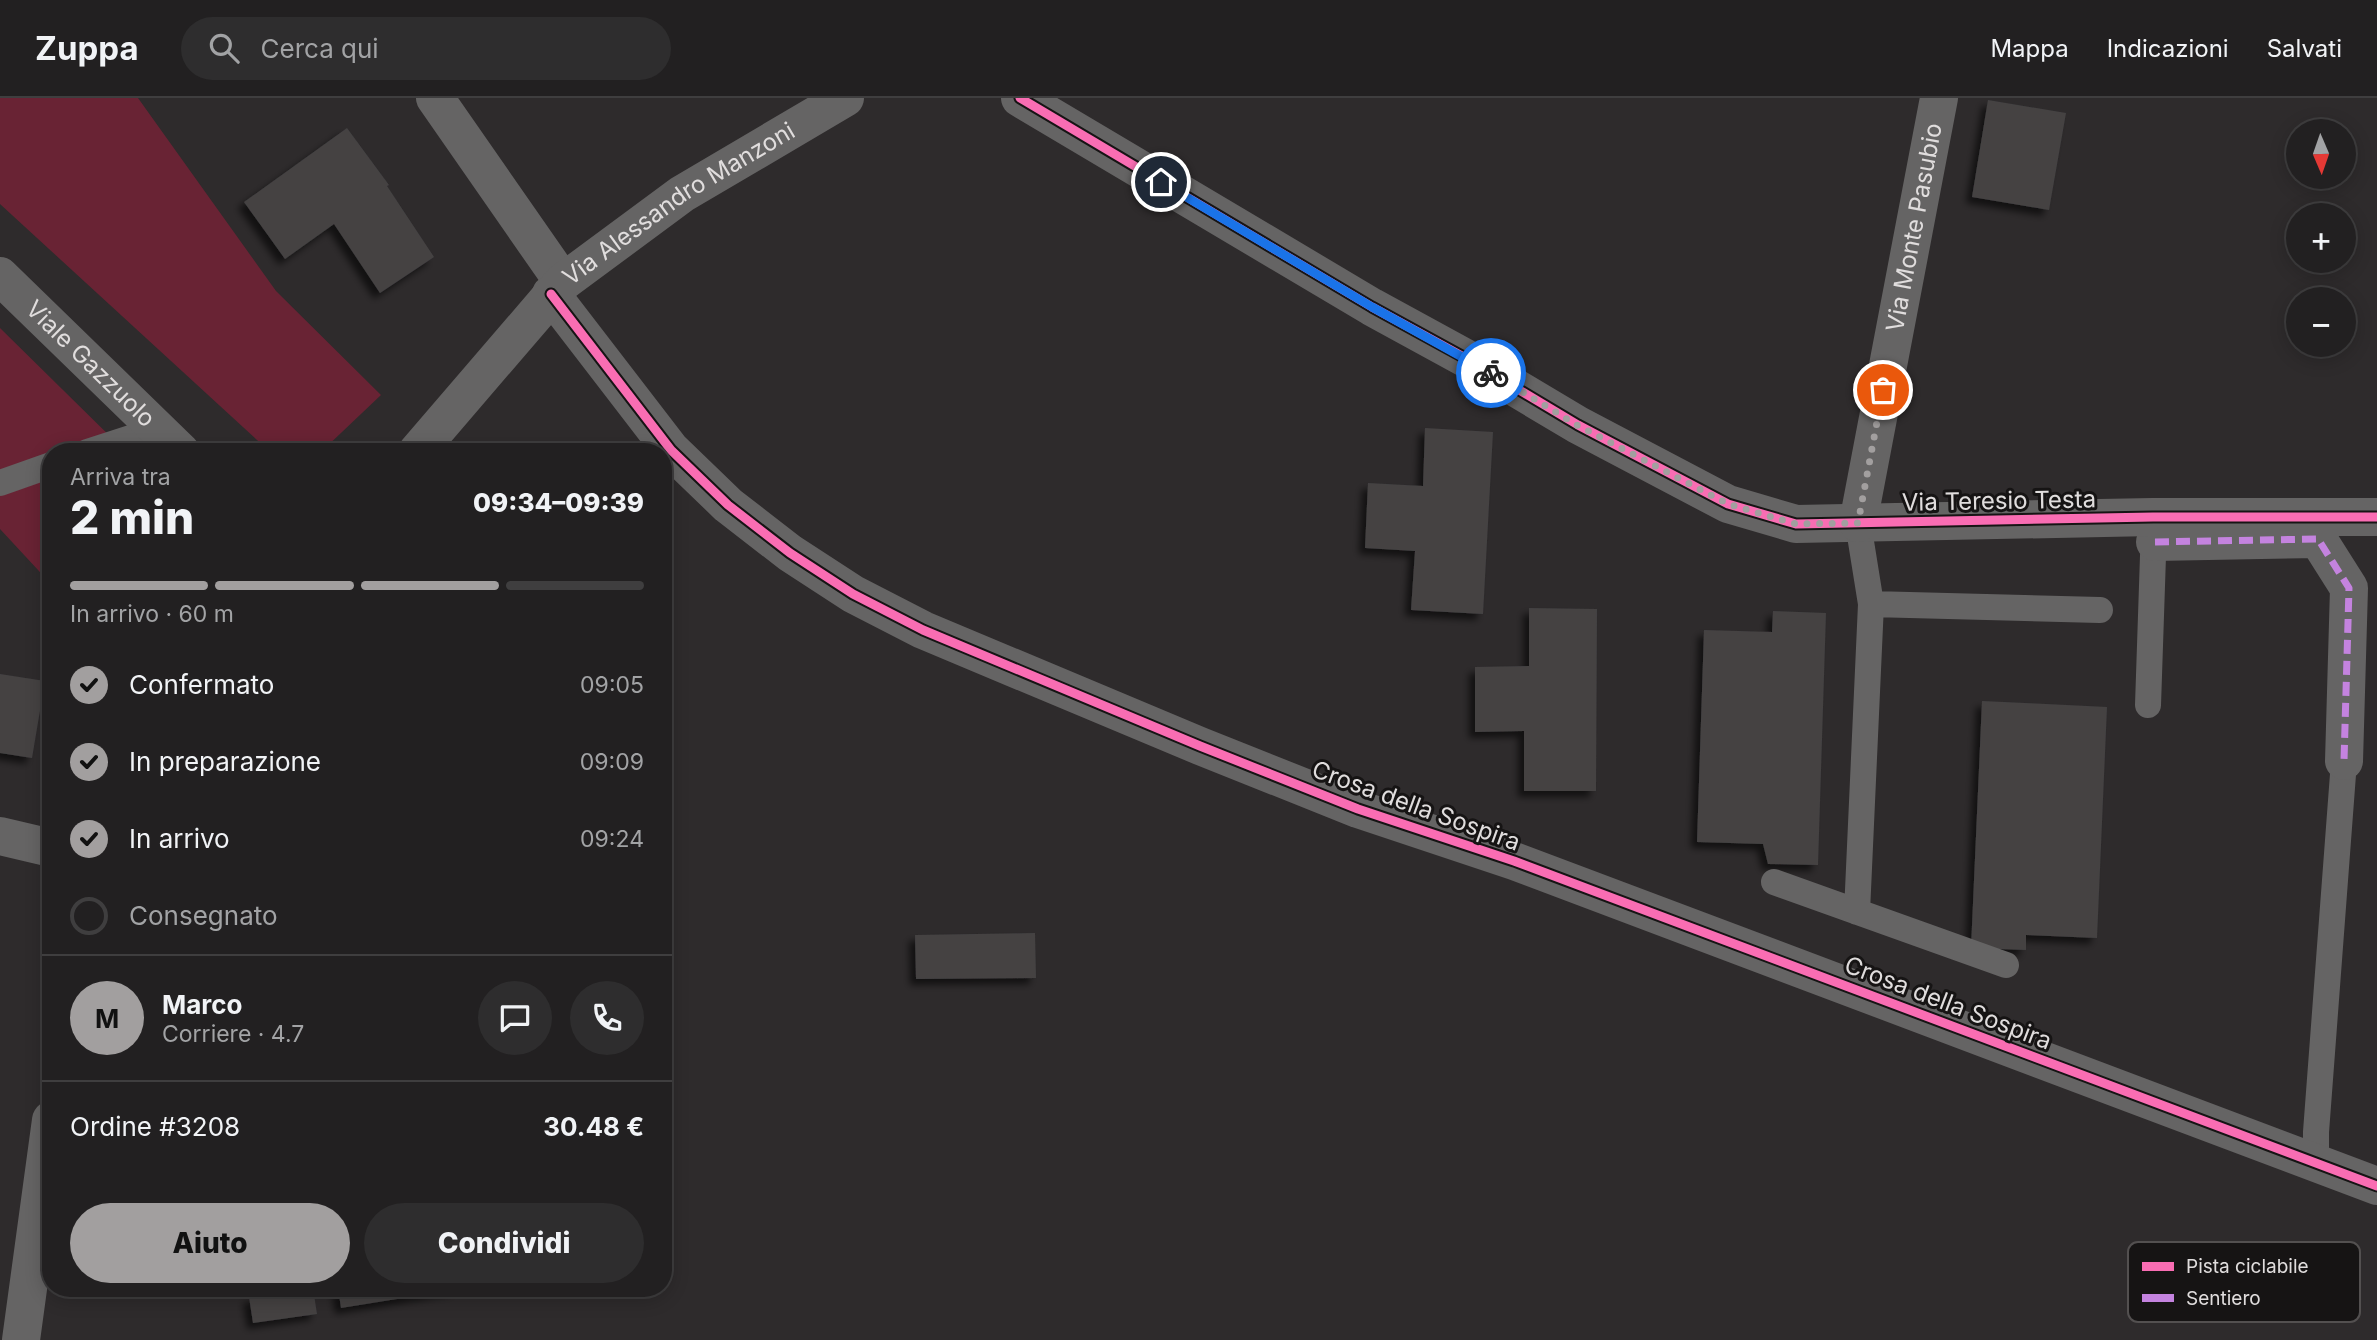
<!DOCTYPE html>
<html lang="it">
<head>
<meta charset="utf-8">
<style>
  body { margin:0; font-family:Inter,sans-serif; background:#2e2d2e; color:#f1f3f6; height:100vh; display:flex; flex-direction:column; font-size:26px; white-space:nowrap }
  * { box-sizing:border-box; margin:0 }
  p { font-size:23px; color:#a2a3a5 }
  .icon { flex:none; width:38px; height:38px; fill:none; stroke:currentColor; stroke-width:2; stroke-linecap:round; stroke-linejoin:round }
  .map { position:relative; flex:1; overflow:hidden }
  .side { position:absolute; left:42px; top:345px; width:630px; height:854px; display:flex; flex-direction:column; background:#222021; border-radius:28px; box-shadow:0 4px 18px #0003,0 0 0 2px #3f3e3f }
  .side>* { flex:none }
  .needle { width:46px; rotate:178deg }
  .controls { position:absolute; left:2286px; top:21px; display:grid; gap:14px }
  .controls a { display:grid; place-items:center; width:70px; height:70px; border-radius:50%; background:#222021; box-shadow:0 4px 18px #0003,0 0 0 2px #3f3e3f; font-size:35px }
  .pin { position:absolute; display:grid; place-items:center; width:60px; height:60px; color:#fff; margin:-30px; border:4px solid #fff; border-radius:50%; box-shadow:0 2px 7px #0007 }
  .courier { position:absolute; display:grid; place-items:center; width:70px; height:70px; margin:-35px; border:5px solid #1a73e8; border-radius:50%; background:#fff; color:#222; box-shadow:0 2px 9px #0007 }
  .head em { font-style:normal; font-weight:800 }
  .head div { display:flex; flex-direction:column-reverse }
  .head { display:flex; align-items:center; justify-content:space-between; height:119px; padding:0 28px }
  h1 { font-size:46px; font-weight:800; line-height:52px }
  .bar { display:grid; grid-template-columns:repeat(4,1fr); gap:10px 7px; align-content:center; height:84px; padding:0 28px }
  .bar i { height:9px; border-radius:5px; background:#3f3e3f }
  .bar .on { background:#a29f9f }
  .bar p { grid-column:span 4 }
  .line { display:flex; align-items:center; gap:18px; padding:0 28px; border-top:2px solid #3f3e3f }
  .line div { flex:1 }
  .round { display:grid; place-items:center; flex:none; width:74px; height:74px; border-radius:37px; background:#2e2d2e }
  ol { padding:0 28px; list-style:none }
  li { display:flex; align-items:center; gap:21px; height:77px }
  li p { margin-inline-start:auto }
  li .icon { padding:7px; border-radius:50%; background:#a29f9f; color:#111; stroke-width:4 }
  li:last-child { color:#a2a3a5 }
  li i { width:38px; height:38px; border:4px solid #3f3e3f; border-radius:50% }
  .action { display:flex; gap:14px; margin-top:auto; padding:14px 28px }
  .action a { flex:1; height:80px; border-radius:42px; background:#a29f9f; color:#111; font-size:28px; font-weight:800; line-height:80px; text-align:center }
  .action a+a { background:#2e2d2e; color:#f1f3f6 }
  header { display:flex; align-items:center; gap:42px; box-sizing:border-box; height:98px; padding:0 35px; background:#222021; border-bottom:2px solid #3f3e3f }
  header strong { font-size:33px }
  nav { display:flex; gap:38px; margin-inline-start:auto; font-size:24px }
  .search { width:490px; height:63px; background:#2e2d2e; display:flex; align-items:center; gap:18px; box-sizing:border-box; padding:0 24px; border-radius:38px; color:#a2a3a5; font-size:26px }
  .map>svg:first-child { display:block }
  .green { fill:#692334 }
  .building { fill:#444243; filter:url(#shadow) }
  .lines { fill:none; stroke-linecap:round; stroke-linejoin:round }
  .service { stroke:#656464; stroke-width:26 }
  .pedestrian { stroke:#656464; stroke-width:38 }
  .minor { stroke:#656464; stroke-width:38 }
  .tertiary { stroke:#656464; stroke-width:38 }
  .quiet { stroke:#c483df; stroke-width:7; stroke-dasharray:14 7; stroke-linecap:butt }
  .cycleway-casing { stroke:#161414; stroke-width:13 }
  .cycleway { stroke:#f96db3; stroke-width:9 }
  .done { stroke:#a29f9f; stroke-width:7; stroke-dasharray:0 12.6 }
  .route { stroke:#1a73e8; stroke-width:9 }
  .labels { text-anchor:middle; stroke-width:6; stroke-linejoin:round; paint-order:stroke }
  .street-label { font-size:24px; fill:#e0dddd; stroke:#161414 }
  .key { fill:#161414; stroke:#535050; stroke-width:2 }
  .key-label { font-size:19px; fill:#e0dddd }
</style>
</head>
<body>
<header>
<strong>Zuppa</strong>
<div class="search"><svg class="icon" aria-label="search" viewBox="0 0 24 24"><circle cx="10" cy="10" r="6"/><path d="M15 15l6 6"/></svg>Cerca qui</div>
<nav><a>Mappa</a><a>Indicazioni</a><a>Salvati</a></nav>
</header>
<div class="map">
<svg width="2377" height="1242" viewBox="0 0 2377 1242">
  <defs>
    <filter id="shadow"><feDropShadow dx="-6" dy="6" stdDeviation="3.5" flood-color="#0009"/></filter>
  </defs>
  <rect width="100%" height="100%" fill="#2e2b2c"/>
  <path class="green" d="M0 0H138L276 193 381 297 322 353H269L0 106Z
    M0 230 125 353 51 354V486L0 431Z"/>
  <path class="building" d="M1988 2 2066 15 2049 112 1972 99Z
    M347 30 389 87 387 88 434 159 380 195 334 126 285 161 244 104Z
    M1425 330 1493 334 1483 516 1411 512 1415 453 1365 450 1368 385 1423 388Z
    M1529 510 1597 511 1596 693H1524V633L1475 634V569L1529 568Z
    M1773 513 1826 515 1818 767 1768 766 1763 746 1697 744 1704 532 1772 534Z
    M0 576 45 583 32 660 0 655Z
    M1982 603 2107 609 2097 840 2026 837V852L1971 850Z
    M1035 835 1036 880 916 881 915 837Z
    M313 1190 317 1216 253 1225 249 1199Z
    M338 1190H459V1191L341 1210Z"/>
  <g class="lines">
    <path class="service" d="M87 354 158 331
      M0 385 51 367
      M1871 506 2100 512
      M2148 607 2154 428
      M1774 784 2006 867
      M1857 814 1871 506 1858 425
      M2316 1064V1034L2344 663"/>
    <path class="pedestrian" d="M2155 444 2318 441 2349 490 2344 663"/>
    <g class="minor">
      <path d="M435 0 563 184"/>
      <path d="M1020 0 1372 209 1469 262 1578 327 1728 406 1796 426 2153 419H2377"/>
      <path d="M551 196 671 352 728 407 790 455 853 496 923 532 1200 648 1358 711 1514 763 2377 1088"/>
      <path id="s1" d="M1858 425 1939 0"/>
      <path d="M0 738 51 750"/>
    </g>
    <g class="tertiary">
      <path id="s2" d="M0 178 181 354"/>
      <path id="s3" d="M417 354 563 184 682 96 845 0"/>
      <path d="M21 1242 51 1022"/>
    </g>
    <path class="quiet" d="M2155 444 2318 441 2349 490 2344 663"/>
    <g class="cycleway-casing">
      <path id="cycleway" d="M1020 0 1372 209 1469 262 1578 327 1728 406 1796 426 2153 419H2377
        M551 196 671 352 728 407 790 455 853 496 923 532 1200 648 1358 711 1514 763 2377 1088"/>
    </g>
    <use href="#cycleway" class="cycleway"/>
  </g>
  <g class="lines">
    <path class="done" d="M1491 275 1577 327 1728 406 1796 426 1858 425 1883 292"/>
    <path class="route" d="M1161 84 1372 209 1491 275"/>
  </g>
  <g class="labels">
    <g class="street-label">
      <text dy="8" stroke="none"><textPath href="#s3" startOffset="364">Via Alessandro Manzoni</textPath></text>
      <text dy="8" stroke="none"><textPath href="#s1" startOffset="301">Via Monte Pasubio</textPath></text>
      <text dy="8" stroke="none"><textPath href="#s2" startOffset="126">Viale Gazzuolo</textPath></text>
      <text transform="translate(1999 403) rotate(-1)" y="8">Via Teresio Testa</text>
      <text transform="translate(1416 708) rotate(20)" y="8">Crosa della Sospira</text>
      <text transform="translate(1948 905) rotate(21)" y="8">Crosa della Sospira</text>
    </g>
  </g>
  <rect x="2128" y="1144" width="232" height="80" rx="10" class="key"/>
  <rect x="2142" y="1164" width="32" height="9" fill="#f96db3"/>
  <rect x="2142" y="1196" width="32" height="8" fill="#c483df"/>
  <g class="key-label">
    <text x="2186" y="1175">Pista ciclabile</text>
    <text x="2186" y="1207">Sentiero</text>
  </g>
</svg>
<div class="controls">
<a><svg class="needle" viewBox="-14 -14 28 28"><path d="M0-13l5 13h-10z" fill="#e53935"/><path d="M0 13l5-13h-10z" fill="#a2a3a5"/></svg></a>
<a>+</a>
<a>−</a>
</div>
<div class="pin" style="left:1883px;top:292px;background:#ea580c"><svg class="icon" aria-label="bag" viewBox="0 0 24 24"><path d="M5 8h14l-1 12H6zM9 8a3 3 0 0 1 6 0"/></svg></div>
<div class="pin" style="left:1161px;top:84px;background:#1f2937"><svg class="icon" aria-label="home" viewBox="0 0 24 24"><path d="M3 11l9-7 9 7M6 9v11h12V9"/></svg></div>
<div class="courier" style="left:1491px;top:275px"><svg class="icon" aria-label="bike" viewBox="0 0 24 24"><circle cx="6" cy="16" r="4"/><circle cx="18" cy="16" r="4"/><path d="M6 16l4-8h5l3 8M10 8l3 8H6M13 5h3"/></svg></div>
<section class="side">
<div class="head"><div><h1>2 min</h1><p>Arriva tra</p></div><em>09:34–09:39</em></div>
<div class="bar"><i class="on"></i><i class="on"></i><i class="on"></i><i></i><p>In arrivo · 60 m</p></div>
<ol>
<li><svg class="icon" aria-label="check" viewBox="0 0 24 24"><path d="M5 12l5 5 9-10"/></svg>Confermato<p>09:05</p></li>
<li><svg class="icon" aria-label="check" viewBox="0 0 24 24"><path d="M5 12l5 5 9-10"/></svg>In preparazione<p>09:09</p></li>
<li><svg class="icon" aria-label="check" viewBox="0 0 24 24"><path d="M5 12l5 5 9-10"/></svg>In arrivo<p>09:24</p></li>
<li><i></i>Consegnato</li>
</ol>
<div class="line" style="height:126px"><b class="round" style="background:#a29f9f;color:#111">M</b><div><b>Marco</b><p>Corriere · 4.7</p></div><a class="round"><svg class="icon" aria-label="chat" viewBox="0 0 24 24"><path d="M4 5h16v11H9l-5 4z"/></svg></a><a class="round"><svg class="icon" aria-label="phone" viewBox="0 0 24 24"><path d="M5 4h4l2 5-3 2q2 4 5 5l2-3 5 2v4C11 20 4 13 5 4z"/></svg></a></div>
<div class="line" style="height:91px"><div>Ordine #3208</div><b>30.48 €</b></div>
<div class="action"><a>Aiuto</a><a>Condividi</a></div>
</section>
</div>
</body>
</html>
